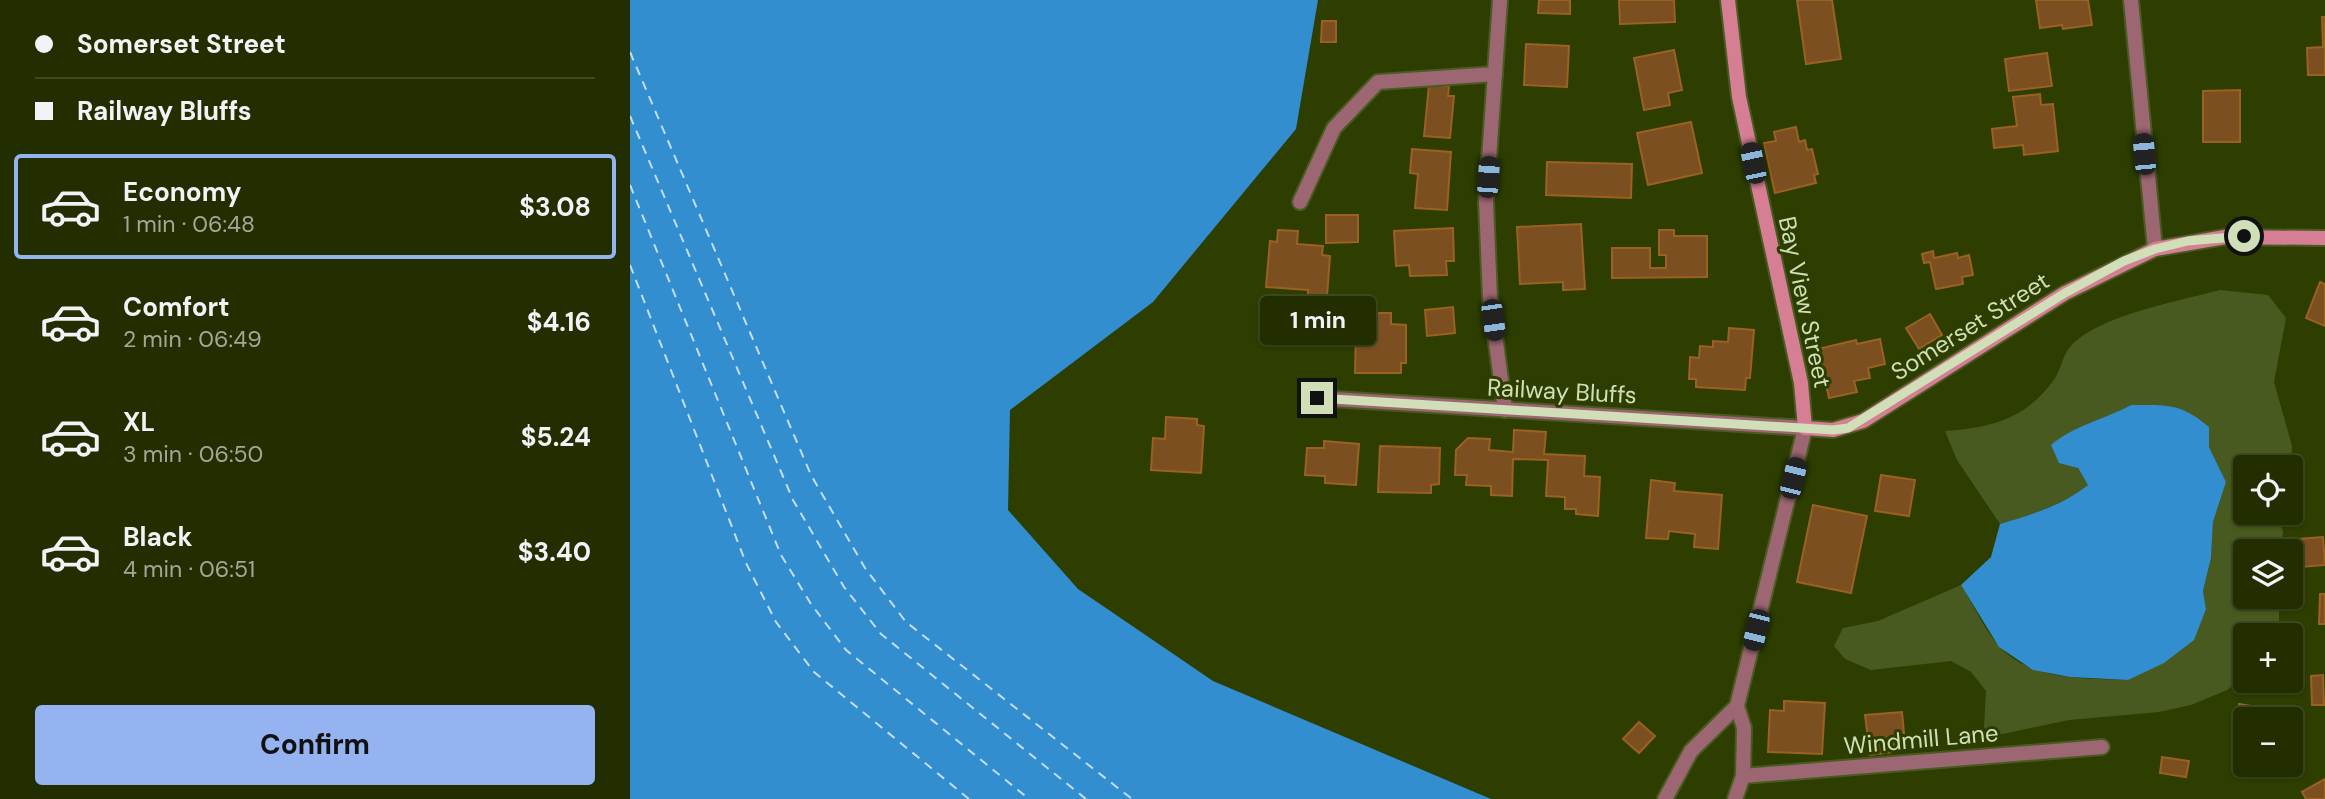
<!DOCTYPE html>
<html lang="en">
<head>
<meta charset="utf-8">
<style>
	body { margin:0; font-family:"DM Sans",sans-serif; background:#2e3a0f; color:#f1f3f6; height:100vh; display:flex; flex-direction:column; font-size:26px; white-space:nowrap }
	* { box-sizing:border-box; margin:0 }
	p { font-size:23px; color:#a2a899 }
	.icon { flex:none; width:38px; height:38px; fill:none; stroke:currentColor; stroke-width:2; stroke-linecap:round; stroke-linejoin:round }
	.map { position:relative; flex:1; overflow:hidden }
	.sheet { display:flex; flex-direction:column; background:#222e00; width:630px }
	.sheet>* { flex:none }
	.top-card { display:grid; align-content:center; height:154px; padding:0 35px; background:#222e00 }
	.buttons { position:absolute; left:1603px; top:455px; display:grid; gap:14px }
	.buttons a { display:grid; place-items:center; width:70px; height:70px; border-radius:7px; background:#222e00; box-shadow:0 2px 5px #0004,0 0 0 2px #3f4a22; font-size:35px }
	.end { position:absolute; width:32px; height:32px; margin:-16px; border:9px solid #d0dfb8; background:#111; box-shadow:0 0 0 4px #111 }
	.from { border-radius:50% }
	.bubble { position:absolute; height:49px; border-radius:7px; background:#222e00; box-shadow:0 2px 5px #0004,0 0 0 2px #3f4a22; font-size:23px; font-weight:700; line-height:49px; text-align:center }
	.car { position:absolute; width:21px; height:42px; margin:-21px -10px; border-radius:9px; box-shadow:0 0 5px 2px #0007; background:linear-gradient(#222 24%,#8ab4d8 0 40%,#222 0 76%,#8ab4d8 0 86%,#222 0) }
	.top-card b { display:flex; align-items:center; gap:24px; height:66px; font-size:26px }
	.top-card b+b { border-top:2px solid #3f4a22 }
	.top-card i { width:18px; height:18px; background:#f1f3f6 }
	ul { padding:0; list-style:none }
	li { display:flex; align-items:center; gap:21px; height:105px; margin:0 14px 10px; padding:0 21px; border:4px solid transparent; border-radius:7px }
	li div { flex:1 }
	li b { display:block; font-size:26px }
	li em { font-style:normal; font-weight:700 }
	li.current { border-color:#95b2f1 }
	li>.icon { width:63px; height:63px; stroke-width:1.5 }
	.button { display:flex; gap:14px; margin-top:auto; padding:14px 35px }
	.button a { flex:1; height:80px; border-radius:7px; background:#95b2f1; color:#111; font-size:28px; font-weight:700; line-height:80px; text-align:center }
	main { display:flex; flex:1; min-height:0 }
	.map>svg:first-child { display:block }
	.green { fill:#485a1f }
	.water { fill:#328ecf }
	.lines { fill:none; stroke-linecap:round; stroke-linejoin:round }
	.ferry { stroke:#c4ddf1; stroke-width:2; stroke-dasharray:9 7; stroke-linecap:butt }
	.building { fill:#7c4f20; stroke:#9b6120; stroke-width:2 }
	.lane-casing { stroke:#4a5b21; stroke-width:18 }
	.street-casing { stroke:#4a5b21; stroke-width:18 }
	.secondary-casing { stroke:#4a5b21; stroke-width:18 }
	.lane { stroke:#9d6673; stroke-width:14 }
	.street { stroke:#9d6673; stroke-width:14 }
	.secondary { stroke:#d57e94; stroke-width:14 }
	.route { stroke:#d0dfb8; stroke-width:9 }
	.labels { text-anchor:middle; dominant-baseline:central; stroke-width:6; stroke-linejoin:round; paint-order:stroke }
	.street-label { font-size:24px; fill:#d0dfb8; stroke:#2d3e00 }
</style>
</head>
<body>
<main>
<section class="sheet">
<div class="top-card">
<b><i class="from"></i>Somerset Street</b>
<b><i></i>Railway Bluffs</b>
</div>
<ul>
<li class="current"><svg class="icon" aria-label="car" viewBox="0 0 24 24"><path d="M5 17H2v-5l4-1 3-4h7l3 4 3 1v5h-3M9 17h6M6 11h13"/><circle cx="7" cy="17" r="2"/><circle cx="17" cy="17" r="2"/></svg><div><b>Economy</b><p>1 min · 06:48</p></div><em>$3.08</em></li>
<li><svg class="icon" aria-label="car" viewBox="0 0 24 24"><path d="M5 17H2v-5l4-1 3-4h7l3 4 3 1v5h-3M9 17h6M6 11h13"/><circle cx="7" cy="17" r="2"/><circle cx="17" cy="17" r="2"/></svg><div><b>Comfort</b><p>2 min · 06:49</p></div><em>$4.16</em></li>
<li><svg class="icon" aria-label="car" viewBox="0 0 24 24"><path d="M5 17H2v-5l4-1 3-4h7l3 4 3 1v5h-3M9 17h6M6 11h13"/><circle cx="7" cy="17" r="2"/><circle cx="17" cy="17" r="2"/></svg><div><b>XL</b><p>3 min · 06:50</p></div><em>$5.24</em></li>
<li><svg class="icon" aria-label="car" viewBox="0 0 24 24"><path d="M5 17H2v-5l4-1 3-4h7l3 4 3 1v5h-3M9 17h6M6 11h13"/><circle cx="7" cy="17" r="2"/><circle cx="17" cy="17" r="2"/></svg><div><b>Black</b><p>4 min · 06:51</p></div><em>$3.40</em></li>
</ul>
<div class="button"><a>Confirm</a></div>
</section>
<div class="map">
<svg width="1695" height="799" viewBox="0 0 1695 799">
	<rect width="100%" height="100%" fill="#2d3e00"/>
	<path class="green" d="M1590 290 1638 295 1656 318 1644 382 1662 446 1661 466 1615 467V513H1644L1653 531 1651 551H1615V597H1649V632L1648 635H1615V676L1597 690 1561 705 1529 712 1439 720 1363 736 1354 727 1356 691 1341 672 1321 661 1241 670 1215 659 1204 646 1213 628 1248 621 1331 585C1343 604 1354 629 1369 646 1400 681 1456 678 1498 680L1576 609 1573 591 1581 558 1583 522 1596 482 1579 447 1578 427 1501 405 1470 421 1448 468 1458 485C1431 506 1403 514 1370 524L1327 460 1315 431C1361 428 1395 419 1423 381 1431 371 1432 356 1440 347 1468 315 1550 301 1590 290Z"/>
	<g class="water">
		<polygon points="0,0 688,0 666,129 523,302 380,410 378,510 448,589 583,681 861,799 0,799"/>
		<path d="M1501 405C1537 405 1551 403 1579 427V447L1596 482 1583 522 1581 558 1573 591 1576 609 1564 640 1534 663 1498 680 1440 677 1403 670 1369 647 1331 585 1361 557 1370 524C1403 514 1431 506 1458 485L1448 468 1429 463 1421 445C1443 426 1475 419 1501 405Z"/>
	</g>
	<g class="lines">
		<g class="ferry">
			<polyline points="0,52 181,475 235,568 276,622 502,799"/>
			<polyline points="0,116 163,500 214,587 251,634 456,799"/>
			<polyline points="0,185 151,555 181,604 216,650 399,799"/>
			<polyline points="0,265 116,563 146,622 184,672 339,799"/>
		</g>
	</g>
	<g class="building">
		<polygon points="909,0 940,0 940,14 908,13"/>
		<polygon points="989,0 1044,0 1045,22 990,24"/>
		<polygon points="1167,0 1202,0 1211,59 1176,64"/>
		<polygon points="1406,0 1458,0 1462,25 1433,29 1432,25 1410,28"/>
		<polygon points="1692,17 1695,17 1695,75 1678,75 1677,48 1693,47"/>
		<polygon points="692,21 706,21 706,42 691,42"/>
		<polygon points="896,44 939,46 937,87 894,85"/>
		<polygon points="1044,50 1052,90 1038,93 1040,105 1014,110 1004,58"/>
		<polygon points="1417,53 1422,86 1379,91 1375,59"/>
		<polygon points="799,85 819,86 818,96 824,96 820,138 794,136"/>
		<polygon points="1610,90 1610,142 1573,142 1573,91"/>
		<polygon points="1410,94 1411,105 1423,104 1428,151 1394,155 1393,145 1364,148 1362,129 1387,126 1383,97"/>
		<polygon points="1061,122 1072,173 1018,185 1007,133"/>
		<polygon points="1166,127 1169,142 1175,140 1177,150 1182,149 1188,174 1184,175 1186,183 1145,193 1134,143 1146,141 1144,132"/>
		<polygon points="782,149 821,152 817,210 785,208 788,174 780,173"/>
		<polygon points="917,162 1002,164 1001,198 916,195"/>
		<polygon points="696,215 728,215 728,242 696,243"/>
		<polygon points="951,224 955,289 933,290 933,282 890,284 887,227"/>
		<polygon points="823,228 824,261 816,261 817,275 780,276 779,265 766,266 764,231"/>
		<polygon points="648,230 668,231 667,244 693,246 692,255 700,256 697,296 678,295 678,290 636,287 640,241 647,242"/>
		<polygon points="1029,230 1044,230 1044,236 1077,236 1077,277 982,278 982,248 1020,248 1020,268 1036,268 1036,255 1029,255"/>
		<polygon points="1303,251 1304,258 1327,253 1328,258 1339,255 1343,275 1332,277 1333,284 1306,289 1300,262 1294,263 1292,254"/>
		<polygon points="1690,282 1695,284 1695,326 1676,318"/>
		<polygon points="823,307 825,333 797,336 795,310"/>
		<polygon points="733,313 761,313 761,324 776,325 776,363 771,363 771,373 725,373 726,327 733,327"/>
		<polygon points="1300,314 1312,335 1289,349 1276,328"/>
		<polygon points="1099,328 1124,330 1120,378 1116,378 1115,390 1066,387 1066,379 1059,379 1060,357 1069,358 1070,346 1083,347 1083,341 1098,342"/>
		<polygon points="1250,339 1255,364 1238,368 1240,378 1224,381 1227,392 1199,398 1188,349 1226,340 1227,344"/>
		<polygon points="536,417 567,419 567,425 574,426 571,473 521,470 523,438 535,439"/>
		<polygon points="884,430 916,432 914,454 955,456 954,476 970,477 968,516 946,514 946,509 935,509 935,497 916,496 918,460 883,459 882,496 861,495 861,486 836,485 837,475 825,475 826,450 838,438 860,439 859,450 883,452"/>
		<polygon points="694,441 729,444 726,485 695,483 695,476 675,475 677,448 694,448"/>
		<polygon points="750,446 810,448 809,484 801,485 801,493 748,492"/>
		<polygon points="1251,475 1285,480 1279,516 1245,511"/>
		<polygon points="1021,480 1045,483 1044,491 1092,495 1088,549 1064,547 1065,534 1039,531 1038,539 1016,538"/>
		<polygon points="1183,505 1237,516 1221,593 1167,582"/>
		<polygon points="1693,537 1695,565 1670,567 1668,539"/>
		<polygon points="1690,594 1695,594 1695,624 1689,624"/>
		<polygon points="1693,675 1694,705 1682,705 1681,676"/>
		<polygon points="1154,701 1195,703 1192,754 1138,752 1140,710 1154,711"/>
		<polygon points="1609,704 1628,707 1626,719 1615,719 1615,736 1606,735"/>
		<polygon points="1272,712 1275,744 1264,745 1265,752 1240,755 1235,715"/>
		<polygon points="1009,722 1025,736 1009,753 993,739"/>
		<polygon points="1532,757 1559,761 1556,777 1530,773"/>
		<polygon points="1695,779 1695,799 1676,799 1672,792"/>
	</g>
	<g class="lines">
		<g class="lane-casing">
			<g id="lane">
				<polyline points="670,202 704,128 748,82 865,74"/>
				<polyline points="1035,799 1061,751 1107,706"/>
				<polyline points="1105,799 1113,776"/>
			</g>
		</g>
		<g class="street-casing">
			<g id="street">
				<polyline points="870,0 856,202 860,298 875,410"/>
				<polyline points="1501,0 1525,249"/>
				<polyline points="687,398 1175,428 1107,706 1114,728 1113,776 1472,747"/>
			</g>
		</g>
		<g class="secondary-casing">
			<polyline id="secondary" points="1098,0 1109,97 1171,383 1175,428 1203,430 1233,421 1435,293 1525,249 1595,237 1695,238"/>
		</g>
		<use href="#lane" class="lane"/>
		<use href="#street" class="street"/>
		<use href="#secondary" class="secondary"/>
	</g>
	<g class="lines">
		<polyline class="route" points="687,398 1203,430 1218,428 1435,293 1494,261 1525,249 1558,241 1614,236"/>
	</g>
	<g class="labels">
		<g class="street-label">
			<text transform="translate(1175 302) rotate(78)">Bay View Street</text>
			<text transform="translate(1340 326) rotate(-32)">Somerset Street</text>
			<text transform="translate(932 391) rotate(3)">Railway Bluffs</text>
			<text transform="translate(1291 739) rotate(-5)">Windmill Lane</text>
		</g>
	</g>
</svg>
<div class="buttons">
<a><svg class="icon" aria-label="locate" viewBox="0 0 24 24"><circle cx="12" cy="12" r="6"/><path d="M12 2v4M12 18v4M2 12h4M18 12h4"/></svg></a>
<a><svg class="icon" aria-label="layers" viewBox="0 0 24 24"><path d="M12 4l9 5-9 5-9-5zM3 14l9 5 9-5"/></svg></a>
<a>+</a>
<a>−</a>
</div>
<i class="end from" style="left:1614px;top:236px"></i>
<i class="end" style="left:687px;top:398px"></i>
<div class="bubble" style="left:630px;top:296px;width:116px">1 min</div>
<i class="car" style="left:1514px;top:154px;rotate:355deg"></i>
<i class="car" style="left:1123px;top:163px;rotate:348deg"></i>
<i class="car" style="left:858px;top:177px;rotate:4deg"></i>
<i class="car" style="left:863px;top:320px;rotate:172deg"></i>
<i class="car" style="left:1163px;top:478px;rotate:14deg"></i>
<i class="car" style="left:1126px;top:630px;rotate:194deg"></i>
</div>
</main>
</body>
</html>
